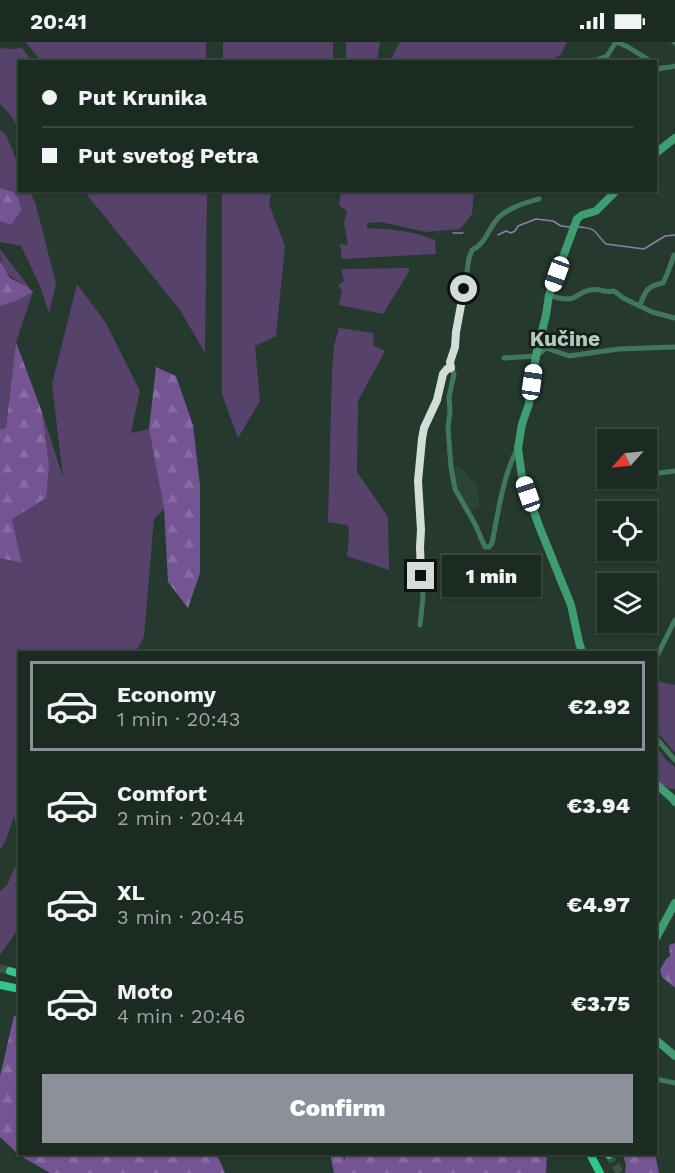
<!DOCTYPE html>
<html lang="en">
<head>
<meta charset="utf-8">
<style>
	body { margin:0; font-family:"Work Sans",sans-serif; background:#29372f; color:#f1f3f6; height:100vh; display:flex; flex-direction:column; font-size:22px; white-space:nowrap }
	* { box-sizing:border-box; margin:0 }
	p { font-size:20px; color:#a0a7a5 }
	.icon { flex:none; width:33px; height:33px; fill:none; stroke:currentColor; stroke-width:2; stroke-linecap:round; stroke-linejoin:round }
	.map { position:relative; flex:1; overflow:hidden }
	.details { position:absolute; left:18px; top:609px; width:639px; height:504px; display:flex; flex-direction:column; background:#1c2b22; border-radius:0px; box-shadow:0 2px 4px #0004,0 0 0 2px #3a4740 }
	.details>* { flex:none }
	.top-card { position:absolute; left:18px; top:18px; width:639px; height:132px; border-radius:0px; box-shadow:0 2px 4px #0004,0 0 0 2px #3a4740; display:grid; align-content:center; height:132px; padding:0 24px; background:#1c2b22 }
	.needle { width:39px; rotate:243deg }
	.tools { position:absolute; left:597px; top:387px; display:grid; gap:12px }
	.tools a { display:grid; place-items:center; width:60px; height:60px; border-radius:0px; background:#1c2b22; box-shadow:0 2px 4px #0004,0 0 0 2px #3a4740; font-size:30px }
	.end { position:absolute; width:27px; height:27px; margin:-14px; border:8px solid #d1ddd6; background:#111; box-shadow:0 0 0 3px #111 }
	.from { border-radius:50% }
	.bubble { position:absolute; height:42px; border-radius:0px; background:#1c2b22; box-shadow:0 2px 4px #0004,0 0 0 2px #3a4740; font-size:20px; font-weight:800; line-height:42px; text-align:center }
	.car { position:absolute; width:18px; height:36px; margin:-18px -9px; border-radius:8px; box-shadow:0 0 4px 2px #0007; background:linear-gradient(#fff 24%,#345 0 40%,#fff 0 76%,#345 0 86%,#fff 0) }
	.top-card b { display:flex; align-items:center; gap:21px; height:57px; font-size:22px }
	.top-card b+b { border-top:2px solid #3a4740 }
	.top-card i { width:15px; height:15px; background:#f1f3f6 }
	ul { padding:10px 0 0; list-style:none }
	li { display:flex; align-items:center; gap:18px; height:90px; margin:0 12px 9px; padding:0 12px; border:3px solid transparent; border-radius:0px }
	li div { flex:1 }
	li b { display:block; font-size:22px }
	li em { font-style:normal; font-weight:800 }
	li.on { border-color:#8c9099 }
	li>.icon { width:54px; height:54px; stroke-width:1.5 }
	.cta { display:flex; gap:12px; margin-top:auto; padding:12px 24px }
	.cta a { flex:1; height:69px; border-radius:0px; background:#8c9099; color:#fff; font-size:24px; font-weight:800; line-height:69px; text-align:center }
	.status { display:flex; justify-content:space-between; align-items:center; height:42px; padding:0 30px; background:#1c2b22; direction:ltr }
	.status svg { height:16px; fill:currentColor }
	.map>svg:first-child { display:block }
	.built { fill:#2a4537 }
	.green { fill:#56426a }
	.forest { fill:url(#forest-firs) }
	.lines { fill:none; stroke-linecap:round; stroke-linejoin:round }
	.stream { stroke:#917ea8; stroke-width:1.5 }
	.trunk-tunnel { stroke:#3f5247; stroke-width:8; stroke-dasharray:8 4; stroke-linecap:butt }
	.minor { stroke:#41785c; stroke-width:5 }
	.secondary { stroke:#3f9d72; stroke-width:8 }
	.trunk { stroke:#31c78a; stroke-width:8 }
	.route { stroke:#d1ddd6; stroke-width:8 }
	.labels { text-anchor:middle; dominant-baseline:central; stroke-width:5; stroke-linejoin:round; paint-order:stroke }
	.quarter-label { font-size:21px; font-weight:bold; fill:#b4ccbf; stroke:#151e19 }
</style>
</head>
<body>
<div class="status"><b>20:41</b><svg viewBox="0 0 49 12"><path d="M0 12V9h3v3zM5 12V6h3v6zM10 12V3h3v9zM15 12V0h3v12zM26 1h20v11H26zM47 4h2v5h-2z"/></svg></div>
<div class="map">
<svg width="675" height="1131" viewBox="0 0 675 1131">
	<defs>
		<pattern id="forest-firs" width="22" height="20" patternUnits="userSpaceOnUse" patternTransform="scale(1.5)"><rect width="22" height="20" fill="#745493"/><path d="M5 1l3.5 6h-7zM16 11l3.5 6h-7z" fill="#876ca1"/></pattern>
	</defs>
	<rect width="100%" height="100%" fill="#25392e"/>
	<polygon class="built" points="453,424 457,424 463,428 478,445 479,464 471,470 458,449"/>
	<g class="green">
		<polygon points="26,0 206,0 206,19 41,19"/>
		<rect x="223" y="0" width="110" height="19"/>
		<polygon points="346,0 380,0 377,19 346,19"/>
		<polygon points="400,0 567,0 561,12 551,19 390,19"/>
		<polygon points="0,6 10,7 22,6 32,19 20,20 19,88 10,72 0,62"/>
		<polygon points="0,88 6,93 19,124 20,148 30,149 36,163 56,242 49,271 40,244 21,204 0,200 0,179 11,183 11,148 0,146"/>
		<polygon points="84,149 207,149 205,311 180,268"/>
		<polygon points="222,149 272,149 269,162 285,204 276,294 255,304 260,359 238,396 222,352"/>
		<path d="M341 149V148L474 149 472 172 460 187 426 190 381 180 367 181V186C390 187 414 189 435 198L436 212 342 217 340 202 348 203 344 181 347 169 339 163Z"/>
		<path d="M0 207 33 250 16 300 6 386 0 387V264L26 244C8 234 0 228 0 207Z"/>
		<polygon points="410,226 407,233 383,272 339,263 342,249 338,243 344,239 341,227"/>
		<polygon points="77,242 106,281 140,349 131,391 149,387 164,467 154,477 144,595 136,610 20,610 19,798 14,774 6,798 0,808 0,516 22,521 12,477 49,422 42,370 63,435 52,342"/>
		<polygon points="339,286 374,291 373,303 385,309 358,359 357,430 388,475 389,528 347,514 349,494 348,483 328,480 332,330 334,304"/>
		<polygon points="656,639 675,643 675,711 658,691 656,686"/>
		<polygon points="656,703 665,717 675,725 675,747 670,747 656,739"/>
		<polygon points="19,816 19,886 0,913 0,849 7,843"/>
	</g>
	<g class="forest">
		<path d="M0 146C16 149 19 153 21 169L11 183 0 179Z"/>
		<polygon points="0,219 10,236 26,244 33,250 16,259 0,264"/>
		<polygon points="16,300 42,370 49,422 46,456 12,477 22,521 0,516 0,387 6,386"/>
		<polygon points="156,325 176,334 193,383 200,443 200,531 188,566 168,540 164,467 149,387"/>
		<polygon points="675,901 675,946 662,935 660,928 666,917 670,914 669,903"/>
		<polygon points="14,974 20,975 20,1112 218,1112 217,1113 225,1131 50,1131 19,1113 0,1095 0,1034"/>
		<polygon points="330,1112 341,1112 345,1118 345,1112 547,1112 546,1131 334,1131"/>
		<polygon points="622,1112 655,1112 659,1131 625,1131 626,1122"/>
	</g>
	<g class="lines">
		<g class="stream">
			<path d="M578 185C599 186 594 191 606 202L644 207 665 194 675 193"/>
			<polyline points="453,191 463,191"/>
			<polyline points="498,193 506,189 511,191 515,189 518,184 536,177 553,179 561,184 570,185"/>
		</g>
		<g class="trunk-tunnel">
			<polyline points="0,926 10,929"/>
			<polyline points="609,1113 620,1131"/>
		</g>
		<g class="minor">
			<polyline points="617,0 628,5 652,20"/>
			<polyline points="674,0 675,1"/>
			<polyline points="591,20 607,14 616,0"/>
			<path d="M656 28C660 25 669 26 675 24"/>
			<path d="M549 253C557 255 565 259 573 256 580 253 582 249 590 248 599 246 605 251 614 249L623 256 652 270 675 276"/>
			<path d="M640 263C646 248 647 244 663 241L668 230 674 213H675"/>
			<polyline points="504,316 536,314 546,306 569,314 619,307 675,305"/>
			<path d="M518 406C503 432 498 472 492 501L489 505H485L475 482 455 447 451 425 448 386 450 369 449 355 454 332 451 326 450 320 455 305 456 290 461 270 469 216 472 208C485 203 489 185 499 175 510 165 525 161 539 157"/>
			<polyline points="646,435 650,432 675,429"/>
			<polyline points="627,436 638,441 644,436"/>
			<polyline points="420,583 423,555 420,505 421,488 418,439 422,397 424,386 437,358 443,332 447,327 451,326"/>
			<polyline points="656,616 675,578"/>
			<polyline points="656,696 675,718"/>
			<polyline points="656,1037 675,1041"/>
		</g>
		<g class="secondary">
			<polyline points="656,111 675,96"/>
			<polyline points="582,610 579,600 571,563 539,484 522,435 518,406 522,382 529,362 536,314 546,273 549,253 577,177 582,173 596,169 617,148"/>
			<polyline points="656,742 673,757 675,760"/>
			<polyline points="656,896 675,861"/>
			<polyline points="656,998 675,1014"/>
		</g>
		<g class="trunk">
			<polyline points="10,929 20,932"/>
			<polyline points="0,943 20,947"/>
			<polyline points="590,1112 600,1131"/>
			<polyline points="608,1112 609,1113"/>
		</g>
	</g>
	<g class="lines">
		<polyline class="route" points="421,534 420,505 421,488 418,439 422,397 424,386 437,358 443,332 447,327 451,326 450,320 455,305 456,290 464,247"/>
	</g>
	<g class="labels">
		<g class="quarter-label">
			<text x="565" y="296">Kučine</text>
		</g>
	</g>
</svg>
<div class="tools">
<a><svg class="needle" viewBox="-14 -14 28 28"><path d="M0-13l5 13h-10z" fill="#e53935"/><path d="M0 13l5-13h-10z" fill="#a0a7a5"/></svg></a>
<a><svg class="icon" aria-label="locate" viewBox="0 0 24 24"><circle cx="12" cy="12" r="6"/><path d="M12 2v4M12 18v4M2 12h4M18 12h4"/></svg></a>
<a><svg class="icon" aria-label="layers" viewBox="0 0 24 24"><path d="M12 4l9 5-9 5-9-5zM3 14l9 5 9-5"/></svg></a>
</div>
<i class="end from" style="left:464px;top:247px"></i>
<i class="end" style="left:421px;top:534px"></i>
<div class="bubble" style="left:442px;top:513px;width:99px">1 min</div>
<i class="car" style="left:557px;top:232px;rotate:200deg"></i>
<i class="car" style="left:532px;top:340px;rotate:8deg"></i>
<i class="car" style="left:528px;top:452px;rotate:341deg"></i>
<div class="top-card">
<b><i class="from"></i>Put Krunika</b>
<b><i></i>Put svetog Petra</b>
</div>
<section class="details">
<ul>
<li class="on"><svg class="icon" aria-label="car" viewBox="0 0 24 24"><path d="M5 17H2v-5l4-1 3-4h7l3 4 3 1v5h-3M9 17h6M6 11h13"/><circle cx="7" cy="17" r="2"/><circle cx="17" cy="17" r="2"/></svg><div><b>Economy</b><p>1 min · 20:43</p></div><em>€2.92</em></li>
<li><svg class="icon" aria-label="car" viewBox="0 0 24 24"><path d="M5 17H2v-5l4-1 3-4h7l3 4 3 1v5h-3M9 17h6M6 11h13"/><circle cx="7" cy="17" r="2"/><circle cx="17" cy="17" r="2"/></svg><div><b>Comfort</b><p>2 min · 20:44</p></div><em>€3.94</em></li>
<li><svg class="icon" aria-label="car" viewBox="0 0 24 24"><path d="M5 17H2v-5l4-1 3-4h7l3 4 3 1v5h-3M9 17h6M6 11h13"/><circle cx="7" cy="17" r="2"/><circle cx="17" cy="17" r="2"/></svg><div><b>XL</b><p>3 min · 20:45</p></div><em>€4.97</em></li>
<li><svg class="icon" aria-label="car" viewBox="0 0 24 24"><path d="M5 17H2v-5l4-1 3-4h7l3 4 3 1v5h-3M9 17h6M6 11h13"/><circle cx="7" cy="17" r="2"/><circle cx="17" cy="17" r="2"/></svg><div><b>Moto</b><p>4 min · 20:46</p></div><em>€3.75</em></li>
</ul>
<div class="cta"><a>Confirm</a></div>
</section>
</div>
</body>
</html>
